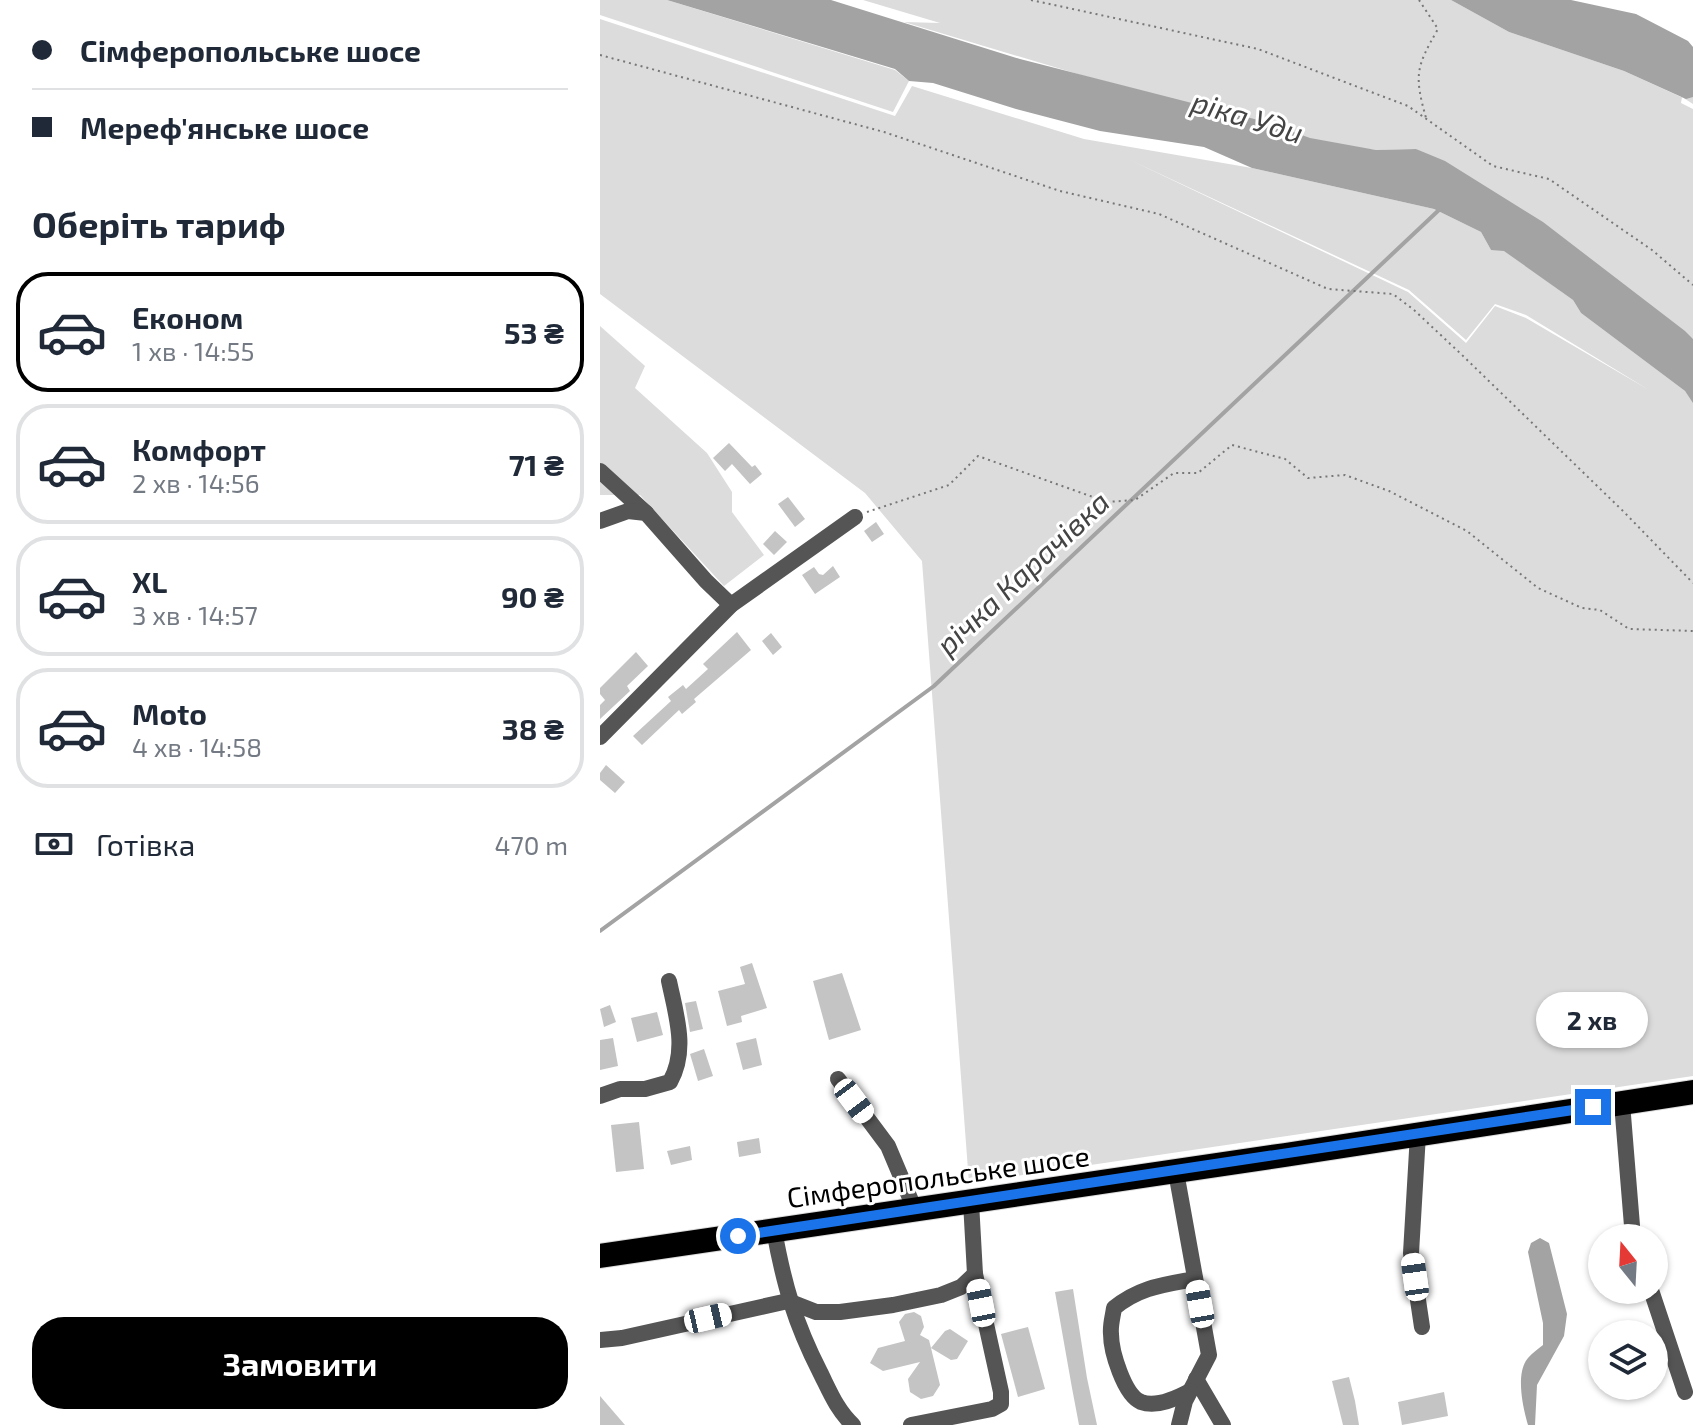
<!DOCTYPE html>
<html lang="uk">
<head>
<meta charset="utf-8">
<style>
	body { margin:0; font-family:"Exo 2",sans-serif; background:#f2f2f3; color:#1f2937; height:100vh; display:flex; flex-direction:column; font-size:30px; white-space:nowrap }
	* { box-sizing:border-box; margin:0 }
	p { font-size:26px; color:#747a83 }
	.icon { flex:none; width:44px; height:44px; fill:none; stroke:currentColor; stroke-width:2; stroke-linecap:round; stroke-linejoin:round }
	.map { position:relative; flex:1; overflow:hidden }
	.side { display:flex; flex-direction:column; background:#fff; width:600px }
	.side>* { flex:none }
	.hud { display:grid; align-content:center; height:176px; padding:0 32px; background:#fff }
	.needle { width:52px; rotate:342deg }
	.buttons { position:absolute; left:988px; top:1224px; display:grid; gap:16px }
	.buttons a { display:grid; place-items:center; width:80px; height:80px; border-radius:50%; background:#fff; box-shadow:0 2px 6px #0004; font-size:40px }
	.end { position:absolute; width:36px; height:36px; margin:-18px; border:10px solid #1a73e8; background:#fff; box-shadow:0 0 0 4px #fff }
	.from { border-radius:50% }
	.bubble { position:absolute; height:56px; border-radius:28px; background:#fff; box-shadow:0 2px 6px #0004; font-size:26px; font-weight:700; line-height:56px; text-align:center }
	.car { position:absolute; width:24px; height:48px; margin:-24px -12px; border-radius:10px; box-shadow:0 0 6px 2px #0007; background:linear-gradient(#fff 24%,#345 0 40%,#fff 0 76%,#345 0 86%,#fff 0) }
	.hud b { display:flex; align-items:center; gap:28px; height:76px; font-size:30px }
	.hud b+b { border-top:2px solid #e0e1e3 }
	.hud i { width:20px; height:20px; background:#1f2937 }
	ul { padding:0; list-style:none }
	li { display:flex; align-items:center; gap:24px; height:120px; margin:0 16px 12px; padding:0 16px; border:4px solid #e0e1e3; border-radius:32px }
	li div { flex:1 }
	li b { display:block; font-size:30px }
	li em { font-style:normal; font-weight:700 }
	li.on { border-color:#000 }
	li>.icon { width:72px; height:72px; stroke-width:1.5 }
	h2 { padding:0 32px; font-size:36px; line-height:96px }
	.pay { display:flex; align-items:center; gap:20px; height:88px; padding:0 32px; font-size:30px }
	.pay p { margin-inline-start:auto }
	.button { display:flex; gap:16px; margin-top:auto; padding:16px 32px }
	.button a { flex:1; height:92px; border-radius:32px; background:#000; color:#fff; font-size:32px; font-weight:700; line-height:92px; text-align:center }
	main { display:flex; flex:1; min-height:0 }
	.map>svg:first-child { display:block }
	.green { fill:#dcdcdc; fill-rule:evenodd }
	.water { fill:#a3a3a3 }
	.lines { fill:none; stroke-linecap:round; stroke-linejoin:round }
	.stream { stroke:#a3a3a3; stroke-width:4 }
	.building { fill:#c4c4c4 }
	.highway-casing { stroke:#dbdbdb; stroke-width:26 }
	.path { stroke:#777; stroke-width:2; stroke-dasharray:2 4; stroke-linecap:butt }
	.minor { stroke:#555; stroke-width:16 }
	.highway { stroke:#000; stroke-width:24 }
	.route { stroke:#1a73e8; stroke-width:10 }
	.labels { text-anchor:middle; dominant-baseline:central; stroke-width:6; stroke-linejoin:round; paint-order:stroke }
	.street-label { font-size:28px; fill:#000; stroke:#fff }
	.water-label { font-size:30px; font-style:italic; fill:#444; stroke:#fff }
</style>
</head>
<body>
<main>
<section class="side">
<div class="hud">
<b><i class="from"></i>Сімферопольське шосе</b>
<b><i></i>Мереф'янське шосе</b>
</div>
<h2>Оберіть тариф</h2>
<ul>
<li class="on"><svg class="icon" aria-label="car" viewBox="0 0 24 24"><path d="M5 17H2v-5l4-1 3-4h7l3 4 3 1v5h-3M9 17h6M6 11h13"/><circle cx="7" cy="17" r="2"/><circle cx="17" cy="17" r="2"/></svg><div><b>Економ</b><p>1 хв · 14:55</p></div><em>53 ₴</em></li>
<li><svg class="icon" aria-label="car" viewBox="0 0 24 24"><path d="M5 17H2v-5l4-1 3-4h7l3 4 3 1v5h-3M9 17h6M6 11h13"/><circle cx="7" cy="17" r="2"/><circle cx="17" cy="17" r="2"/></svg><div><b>Комфорт</b><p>2 хв · 14:56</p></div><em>71 ₴</em></li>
<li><svg class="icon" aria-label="car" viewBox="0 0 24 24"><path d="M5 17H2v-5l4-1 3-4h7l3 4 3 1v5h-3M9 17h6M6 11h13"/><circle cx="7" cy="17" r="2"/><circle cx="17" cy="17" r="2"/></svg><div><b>XL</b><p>3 хв · 14:57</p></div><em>90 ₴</em></li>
<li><svg class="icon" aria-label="car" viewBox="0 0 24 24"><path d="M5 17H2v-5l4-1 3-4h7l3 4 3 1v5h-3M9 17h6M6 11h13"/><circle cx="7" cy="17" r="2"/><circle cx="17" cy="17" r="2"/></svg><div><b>Moto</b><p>4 хв · 14:58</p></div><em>38 ₴</em></li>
</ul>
<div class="pay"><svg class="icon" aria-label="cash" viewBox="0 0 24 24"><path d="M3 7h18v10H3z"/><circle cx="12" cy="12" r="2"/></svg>Готівка<p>470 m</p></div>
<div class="button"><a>Замовити</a></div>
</section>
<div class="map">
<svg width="1093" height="1425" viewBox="0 0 1093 1425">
	<rect width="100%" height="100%" fill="#fff"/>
	<g class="green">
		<polygon points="0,0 67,0 295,70 309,81 293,112 0,15"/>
		<polygon points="263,0 851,0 909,32 1024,71 1081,97 1093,95 1093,104 1082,97 1081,103 1093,109 1093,339 816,149 776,150 718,144 623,112 481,75 304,22 340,23"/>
		<path d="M0 19 295 116 312 86 484 139 652 168 834 209 881 232 891 250H904L973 300 981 313 1085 391 1093 402V1076L369 1183 322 561 265 493 0 294ZM528 159 809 290 866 340 895 304 926 315 1049 390 926 318 895 306 866 343 808 292Z"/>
		<polygon points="0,326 45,366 35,388 107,453 132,492 132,512 164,555 124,586 40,495 0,495"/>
	</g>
	<g class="water">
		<polygon points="67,0 231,0 420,59 666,122 710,138 776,150 816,149 845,161 943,222 1085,331 1093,339 1093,403 1085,391 981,313 973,300 904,251 891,250 881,232 834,209 652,168 604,147 500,131 416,109 333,83 309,81 295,69"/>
		<polygon points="851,0 971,0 1036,14 1088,41 1093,47 1093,97 1086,99 1024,71 909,32"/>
		<path d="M940 1238 949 1243 967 1314 964 1336 937 1385 935 1425H928C923 1408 915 1373 928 1358 932 1353 938 1349 943 1345V1323L928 1252 931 1243Z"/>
	</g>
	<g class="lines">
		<polyline class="stream" points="0,931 334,686 840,209"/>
	</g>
	<g class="building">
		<polygon points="129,443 152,467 155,465 162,474 150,484 132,464 125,471 113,458"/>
		<polygon points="188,497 205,519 195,527 178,504"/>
		<polygon points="276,522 284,534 272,542 264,531"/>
		<polygon points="175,531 187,542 174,555 163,544"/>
		<polygon points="233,566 240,577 215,594 202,575 214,567 219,574 223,575"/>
		<polygon points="137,632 151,650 94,699 96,702 82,714 79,710 42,745 33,736 71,701 68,697 83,685 86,689 108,669 103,664"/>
		<polygon points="171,633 182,647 173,655 162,641"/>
		<polygon points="36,652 48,666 27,686 30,691 0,719 0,705 5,700 0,694 0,688"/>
		<polygon points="6,765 25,782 15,793 0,780 0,773"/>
		<polygon points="152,963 167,1008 141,1016 142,1022 127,1026 118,991 145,984 140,967"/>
		<polygon points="242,973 261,1030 229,1040 213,981"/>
		<polygon points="96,1001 103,1029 90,1032 85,1003"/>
		<polygon points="10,1005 16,1022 4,1027 0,1009"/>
		<polygon points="57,1012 63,1035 37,1042 31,1018"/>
		<polygon points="13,1038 18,1066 0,1070 0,1040"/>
		<polygon points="156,1038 162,1065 143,1070 136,1043"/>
		<polygon points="104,1049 113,1076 98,1081 90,1054"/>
		<polygon points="39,1122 44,1169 16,1172 11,1125"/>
		<polygon points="159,1138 161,1153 139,1157 137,1142"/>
		<polygon points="90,1146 92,1160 71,1165 67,1151"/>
		<polygon points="473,1289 487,1378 497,1425 479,1425 472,1388 455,1292"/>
		<polygon points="314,1312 321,1316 324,1327 320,1335 329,1340 331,1348 345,1331 350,1329 368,1341 357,1359 351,1360 331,1348 340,1385 333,1396 321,1399 310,1392 308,1379 320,1362 283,1371 270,1363 278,1348 305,1341 299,1322 305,1314"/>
		<polygon points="428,1327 445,1389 418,1397 401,1334"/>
		<polygon points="749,1377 755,1401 759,1425 743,1425 732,1381"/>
		<polygon points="844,1392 848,1416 802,1425 798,1402"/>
		<polygon points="0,1396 25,1425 0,1425"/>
	</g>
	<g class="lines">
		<g class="highway-casing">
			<polyline id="highway" points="0,1256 685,1155 1093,1092"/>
		</g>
		<g class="path">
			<polyline points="431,0 658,49 808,106 893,166 949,179 1052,250 1093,285"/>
			<path d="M819 0 838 29C816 67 814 75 826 118"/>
			<polyline points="0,55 284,132 460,191 559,214 728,289 793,294 814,310 861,354 1023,511 1093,583"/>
			<polyline points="267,512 349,485 378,456 507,502 535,500 574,473 598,473 632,445 685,459 708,478 745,475 789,491 867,531 938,588 982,608 1000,610 1029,629 1093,631"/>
		</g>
		<g class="minor">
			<polyline points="0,471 46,513"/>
			<polyline points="0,521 28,511 46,513 106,581 131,605"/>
			<polyline points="0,737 131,605 255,517"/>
			<polyline points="238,1079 288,1146 315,1210"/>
			<path d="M0 1096 20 1089H45L70 1082C88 1050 76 1015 69 981"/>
			<polyline points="1022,1103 1033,1238"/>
			<polyline points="818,1134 811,1253 822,1327"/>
			<polyline points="576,1172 609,1355 585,1401 579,1425"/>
			<path d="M174 1230C184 1285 195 1323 220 1372 230 1392 237 1410 253 1425"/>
			<polyline points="1051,1290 1085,1392"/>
			<polyline points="0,1340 22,1338 188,1301 216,1312 240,1312 293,1305 341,1295 361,1287 375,1274"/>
			<polyline points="596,1379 623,1425"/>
			<path d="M590 1391C577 1398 557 1408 541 1402 524 1395 511 1351 511 1334 510 1325 513 1316 514 1308 540 1287 563 1285 595 1279"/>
			<polyline points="311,1425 392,1409 401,1404 401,1392 375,1274 371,1202"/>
		</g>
		<use href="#highway" class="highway"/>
	</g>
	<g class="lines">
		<polyline class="route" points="138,1236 993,1107"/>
	</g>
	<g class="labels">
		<g class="street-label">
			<text transform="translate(338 1176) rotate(-8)">Сімферопольське шосе</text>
		</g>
		<g class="water-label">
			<text transform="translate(648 116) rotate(17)">ріка Уди</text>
			<text transform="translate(422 572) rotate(-43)">річка Карачівка</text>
		</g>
	</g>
</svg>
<div class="buttons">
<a><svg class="needle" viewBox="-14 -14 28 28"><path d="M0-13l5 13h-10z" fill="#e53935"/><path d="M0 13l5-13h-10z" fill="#747a83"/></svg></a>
<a><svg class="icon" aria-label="layers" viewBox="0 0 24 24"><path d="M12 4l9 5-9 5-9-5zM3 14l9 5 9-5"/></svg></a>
</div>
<i class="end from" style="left:138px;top:1236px"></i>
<i class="end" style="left:993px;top:1107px"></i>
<div class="bubble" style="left:936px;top:992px;width:112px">2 хв</div>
<i class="car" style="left:254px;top:1101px;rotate:143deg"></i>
<i class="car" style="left:815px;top:1277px;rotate:352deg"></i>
<i class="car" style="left:381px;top:1303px;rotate:349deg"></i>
<i class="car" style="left:600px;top:1304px;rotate:350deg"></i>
<i class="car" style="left:108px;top:1318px;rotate:77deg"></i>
</div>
</main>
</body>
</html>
